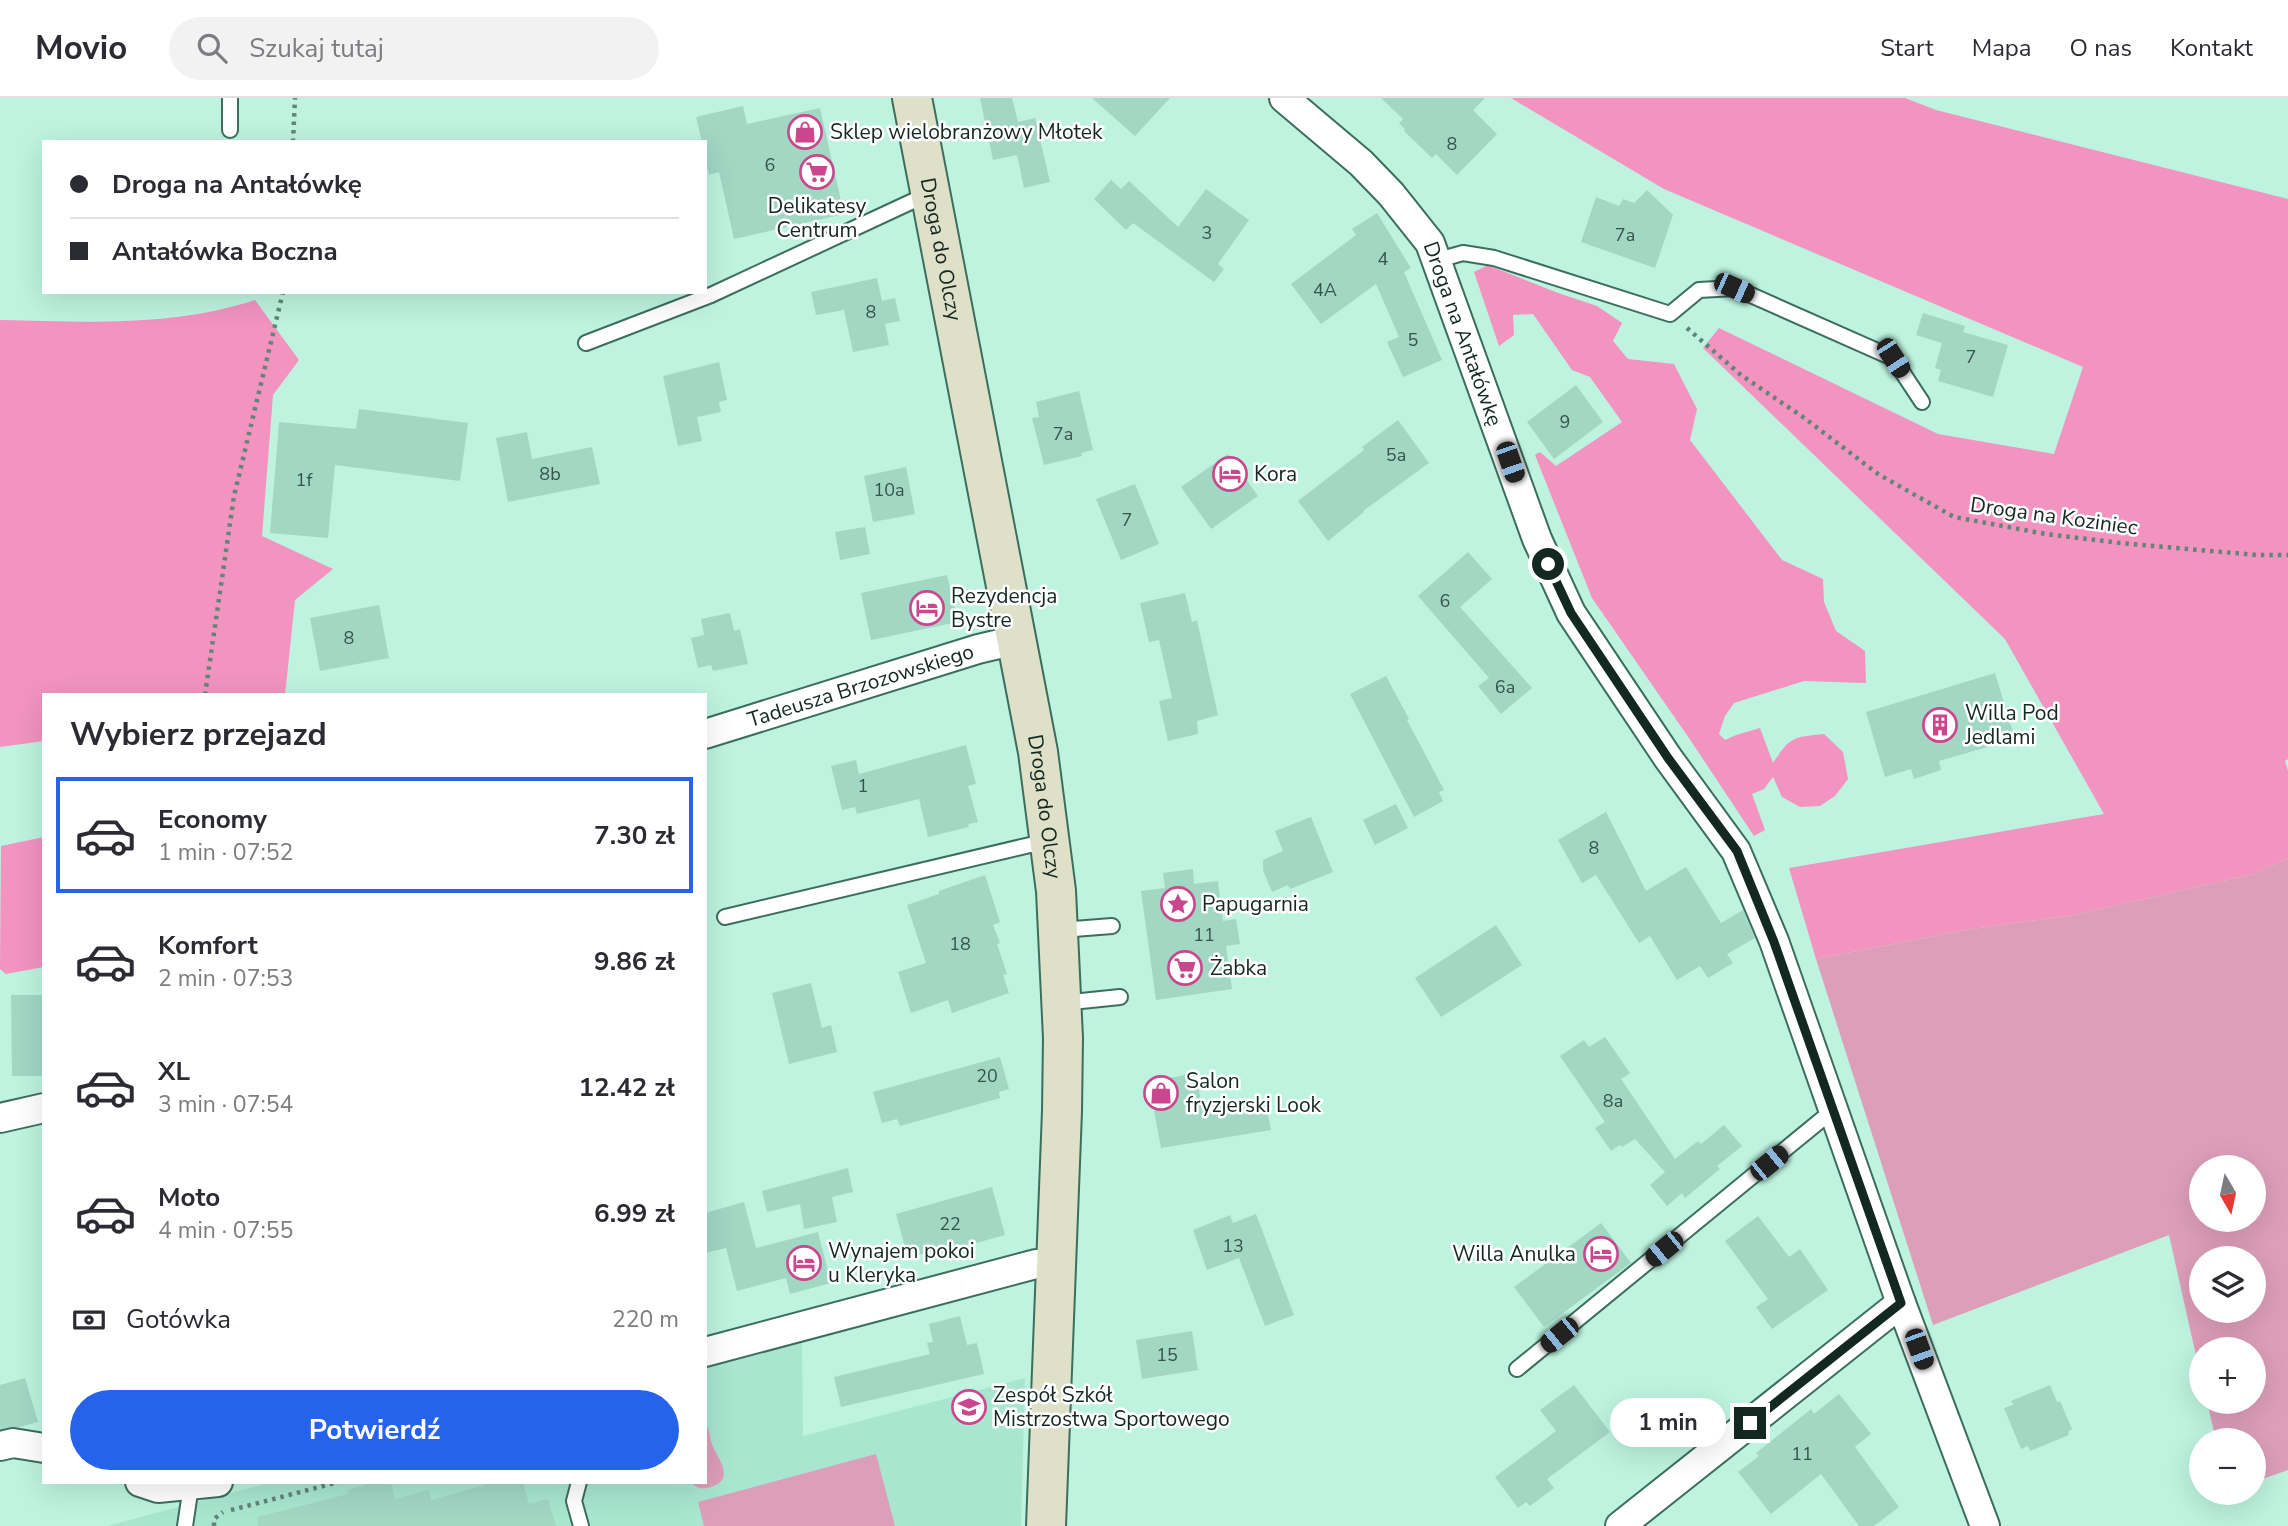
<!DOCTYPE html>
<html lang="pl">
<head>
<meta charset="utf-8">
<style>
	body { margin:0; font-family:"Nunito Sans",sans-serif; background:#f2f2f3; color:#2b2b33; height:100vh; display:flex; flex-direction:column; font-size:26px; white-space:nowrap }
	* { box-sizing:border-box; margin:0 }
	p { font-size:23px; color:#7c7c81 }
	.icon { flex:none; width:38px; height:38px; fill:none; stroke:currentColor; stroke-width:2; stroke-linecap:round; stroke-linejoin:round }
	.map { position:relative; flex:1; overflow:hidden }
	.drawer { position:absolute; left:42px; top:595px; width:665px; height:791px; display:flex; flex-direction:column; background:#fff; border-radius:0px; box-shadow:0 7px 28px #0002 }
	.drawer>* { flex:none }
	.guide { position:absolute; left:42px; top:42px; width:665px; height:154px; border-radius:0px; box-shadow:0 7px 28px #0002; display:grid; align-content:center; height:154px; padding:0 28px; background:#fff }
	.needle { width:46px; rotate:171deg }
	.buttons { position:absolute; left:2189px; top:1057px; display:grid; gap:14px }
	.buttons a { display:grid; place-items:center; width:77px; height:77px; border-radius:50%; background:#fff; box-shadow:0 7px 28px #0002; font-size:35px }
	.end { position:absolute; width:32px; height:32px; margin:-16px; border:9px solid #132821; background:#fff; box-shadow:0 0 0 4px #fff }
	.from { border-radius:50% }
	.bubble { position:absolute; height:49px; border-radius:24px; background:#fff; box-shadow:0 7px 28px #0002; font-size:23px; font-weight:700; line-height:49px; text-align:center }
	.car { position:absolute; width:21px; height:42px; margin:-21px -10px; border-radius:9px; box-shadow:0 0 5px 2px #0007; background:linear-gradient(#222 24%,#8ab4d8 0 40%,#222 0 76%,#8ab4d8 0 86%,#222 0) }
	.guide b { display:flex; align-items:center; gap:24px; height:66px; font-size:26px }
	.guide b+b { border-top:2px solid #e1e1e2 }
	.guide i { width:18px; height:18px; background:#2b2b33 }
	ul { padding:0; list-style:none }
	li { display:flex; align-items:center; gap:21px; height:116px; margin:0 14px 10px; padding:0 14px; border:4px solid transparent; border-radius:0px }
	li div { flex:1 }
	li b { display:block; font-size:26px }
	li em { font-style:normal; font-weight:700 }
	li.active { border-color:#2563eb }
	li>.icon { width:63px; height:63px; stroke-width:1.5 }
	h2 { padding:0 28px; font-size:32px; line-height:84px }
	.pay { display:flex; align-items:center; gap:18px; height:77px; padding:0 28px; font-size:26px }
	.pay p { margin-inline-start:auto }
	.primary-button { display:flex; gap:14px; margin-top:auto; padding:14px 28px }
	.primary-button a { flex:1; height:80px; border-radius:42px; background:#2563eb; color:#fff; font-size:28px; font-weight:700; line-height:80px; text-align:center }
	header { display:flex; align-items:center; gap:42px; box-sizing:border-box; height:98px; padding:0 35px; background:#fff; border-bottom:2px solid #e1e1e2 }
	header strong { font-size:33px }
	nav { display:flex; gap:38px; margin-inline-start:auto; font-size:24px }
	.search { width:490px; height:63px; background:#f2f2f3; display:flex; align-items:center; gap:18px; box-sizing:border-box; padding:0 24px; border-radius:38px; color:#7c7c81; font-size:26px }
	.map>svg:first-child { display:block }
	.built { fill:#a8e6d0 }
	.green { fill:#dd9eba; fill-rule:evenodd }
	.forest { fill:#f293c0 }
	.building { fill:#a2d7c4 }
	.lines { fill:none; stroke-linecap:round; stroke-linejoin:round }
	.lane-casing { stroke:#3c6e5e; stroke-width:18 }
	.street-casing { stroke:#3c6e5e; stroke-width:32 }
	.secondary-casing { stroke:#3c6e5e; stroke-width:42 }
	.path { stroke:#618578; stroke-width:4.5; stroke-dasharray:3.5 5; stroke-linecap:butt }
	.lane { stroke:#fff; stroke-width:14 }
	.street { stroke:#fff; stroke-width:28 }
	.secondary { stroke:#dfe0c8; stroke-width:38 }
	.route { stroke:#132821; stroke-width:9 }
	.labels { text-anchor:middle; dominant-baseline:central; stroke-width:5; stroke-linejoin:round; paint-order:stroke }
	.number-label { font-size:18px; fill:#37544a }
	.poi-label { font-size:21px; fill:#132821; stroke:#fff; text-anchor:start }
	.street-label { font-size:21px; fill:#132821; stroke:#fff }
</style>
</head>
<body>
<header>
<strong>Movio</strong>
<div class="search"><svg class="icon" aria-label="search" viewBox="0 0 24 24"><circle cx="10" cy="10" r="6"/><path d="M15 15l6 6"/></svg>Szukaj tutaj</div>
<nav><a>Start</a><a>Mapa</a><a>O nas</a><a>Kontakt</a></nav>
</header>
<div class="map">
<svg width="2288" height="1428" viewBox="0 0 2288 1428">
	<rect width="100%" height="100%" fill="#bdf3df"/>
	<polygon class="built" points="802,1244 803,1338 1025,1280 1021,1428 107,1428 272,1384 705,1384 705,1269"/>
	<g class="green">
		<path d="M2288 760V1372L2254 1384V1342H2216L2207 1304H2254V1251H2202L2201 1280 2169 1137 1933 1227 1816 861 1965 832 2074 817 2254 776ZM2202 1069H2254V1122H2202ZM2202 1160H2254V1213H2202Z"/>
		<path d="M705 1324C710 1331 709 1337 712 1346 715 1357 738 1381 711 1389 703 1392 696 1390 690 1384H705Z"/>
		<polygon points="876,1356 895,1428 704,1428 698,1404"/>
	</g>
	<g class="forest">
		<polygon points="1511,0 1905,0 1936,12 2288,101 2288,661 2285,663 2288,673 2288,760 2254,776 2074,817 1965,832 1816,861 1789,770 2104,716 2005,541 1703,250 1719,230 1938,336 2054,356 2083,269 1664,91"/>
		<path d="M1488 167 1558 195 1597 208 1622 225 1613 243 1628 261 1674 266 1697 311 1690 342 1782 462 1823 481 1824 504 1836 533 1865 553 1866 585 1804 583 1734 605 1725 618 1719 636 1725 642 1736 637 1760 630 1773 665C1790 639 1793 639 1824 636L1843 654 1848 681 1835 698 1820 708 1800 709 1782 699 1773 679 1764 691 1752 696 1765 732 1754 738 1691 643 1592 500 1535 357 1540 354 1556 368 1622 324 1590 279 1572 272 1533 216 1513 217 1514 237 1499 248 1474 174Z"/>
		<path d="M255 202 299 262 273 297 262 438 333 471 295 502 285 597H44V643L0 649V222C85 224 173 229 255 202Z"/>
		<polygon points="44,739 44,869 6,876 0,871 1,748"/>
	</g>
	<g class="building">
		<polygon points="980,0 1012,0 1018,24 1035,20 1050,84 1024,90 1017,57 993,62"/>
		<polygon points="1092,0 1170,0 1135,38"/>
		<polygon points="1381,0 1485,0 1473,12 1497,36 1457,77 1436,56 1432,60 1404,33 1405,31 1399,25 1403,21"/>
		<polygon points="743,8 747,26 820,10 844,116 734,141 719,74 709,77 705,60 705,44 702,44 696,19"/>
		<polygon points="1111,82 1121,91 1129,83 1178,129 1206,91 1249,122 1218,166 1224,171 1214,184 1133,125 1126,132 1094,101"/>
		<polygon points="1647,92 1673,117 1655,170 1581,144 1596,99 1619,108 1623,101 1634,105"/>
		<polygon points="1377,115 1411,170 1404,174 1442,262 1403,279 1387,244 1399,239 1376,186 1321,226 1291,186 1356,137 1352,131"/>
		<polygon points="877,180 882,203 895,200 900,223 885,226 889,247 853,254 844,212 816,217 811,194"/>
		<polygon points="1923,215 1965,228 1963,234 2008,247 1993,299 1938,283 1941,272 1935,270 1942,245 1916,237"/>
		<polygon points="719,264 727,302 719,304 721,314 697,319 702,343 678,348 663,278"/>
		<polygon points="1576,287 1603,324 1554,361 1527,324"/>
		<polygon points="1079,293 1093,352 1081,355 1082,358 1044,367 1032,320 1039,319 1036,304"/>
		<polygon points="359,311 468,325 460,383 335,367 328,440 270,435 279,324 356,331"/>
		<polygon points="1398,322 1429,365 1363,413 1364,414 1328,443 1298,403 1364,352 1362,349"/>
		<polygon points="527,334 532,361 592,349 600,386 508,404 496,340"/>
		<polygon points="1228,356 1258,398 1211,431 1181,389"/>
		<polygon points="906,369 915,416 873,424 864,378"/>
		<polygon points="1135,386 1159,446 1121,462 1096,401"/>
		<polygon points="865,429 870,456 840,462 835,434"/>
		<polygon points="1468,454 1492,481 1460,509 1532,590 1501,616 1478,588 1489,580 1418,498"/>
		<polygon points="947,477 958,524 871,542 861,495"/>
		<polygon points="1185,495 1192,524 1197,522 1218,617 1197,623 1198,636 1168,643 1159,603 1172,600 1159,542 1149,544 1140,505"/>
		<polygon points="379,507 389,560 320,573 310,520"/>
		<polygon points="730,515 734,533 740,531 748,566 713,573 711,567 698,570 691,540 704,537 701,521"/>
		<polygon points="1995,575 2015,641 1939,663 1941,672 1914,681 1911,671 1885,679 1866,614"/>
		<polygon points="1386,578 1409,621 1407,622 1444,692 1439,694 1443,703 1414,719 1350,596"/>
		<polygon points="966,647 976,686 968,688 978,724 968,726 969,729 928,739 919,701 857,716 855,709 842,712 831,668 856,662 859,676"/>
		<polygon points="1396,706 1408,730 1375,747 1363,722"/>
		<polygon points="1606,714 1646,793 1686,769 1721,825 1743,812 1755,840 1727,856 1733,865 1708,880 1700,868 1677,882 1650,838 1639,845 1596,777 1582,785 1558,742"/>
		<polygon points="1311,719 1333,774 1290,791 1288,787 1272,794 1263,772 1263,762 1283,753 1275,733"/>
		<polygon points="1193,771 1194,786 1218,783 1223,823 1236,821 1240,846 1226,848 1232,891 1156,902 1141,793 1165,790 1163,775"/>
		<polygon points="985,777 1000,824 993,827 1000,845 997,846 1007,876 1003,877 1009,895 952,915 948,902 911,915 898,874 926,865 907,807 939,796 939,793"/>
		<polygon points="1496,827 1522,867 1441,919 1415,880"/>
		<polygon points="811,885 822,930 831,927 837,954 789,966 772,895"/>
		<polygon points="11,897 44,897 44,978 12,978"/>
		<polygon points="1605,939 1630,975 1621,981 1675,1061 1698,1043 1701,1046 1724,1027 1742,1048 1717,1068 1720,1071 1685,1100 1682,1095 1667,1108 1650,1087 1665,1074 1635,1041 1622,1049 1620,1047 1611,1053 1595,1030 1605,1024 1560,958 1584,942 1589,949"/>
		<polygon points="1000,959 1009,991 999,994 1000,1000 900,1028 897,1021 882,1025 873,994"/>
		<polygon points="1196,975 1201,1004 1218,1001 1219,1006 1243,1002 1244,1006 1265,1002 1271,1032 1161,1050 1154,1013 1159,1012 1154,983"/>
		<polygon points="848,1070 853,1094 832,1099 837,1124 804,1131 800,1106 767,1114 762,1093"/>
		<polygon points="992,1089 1005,1137 933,1157 932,1153 908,1160 896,1116"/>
		<polygon points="744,1104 756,1150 818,1134 831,1185 790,1196 786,1180 737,1193 726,1150 705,1155 705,1115"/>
		<polygon points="1256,1116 1294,1217 1265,1228 1239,1160 1207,1172 1193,1132 1230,1117 1233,1125"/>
		<polygon points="1758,1118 1789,1159 1800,1151 1828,1192 1772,1231 1756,1209 1768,1201 1725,1143"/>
		<polygon points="1601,1125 1631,1165 1544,1229 1514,1189"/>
		<polygon points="960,1218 967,1247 977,1245 984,1276 841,1309 834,1279 930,1256 927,1245 933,1244 929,1226"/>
		<polygon points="1192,1233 1198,1272 1142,1281 1136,1242"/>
		<polygon points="25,1280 38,1324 20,1329 0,1331 0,1287"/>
		<polygon points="1574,1287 1610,1334 1547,1381 1554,1390 1530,1408 1526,1404 1518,1410 1495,1379 1556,1333 1540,1312"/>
		<polygon points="2050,1287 2057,1304 2060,1303 2072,1331 2068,1334 2069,1337 2030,1353 2028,1348 2021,1351 2004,1310 2013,1307 2011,1303"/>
		<polygon points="1839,1296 1871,1336 1855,1349 1899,1409 1874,1428 1859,1428 1821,1376 1771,1416 1738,1374 1759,1358 1756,1355 1811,1311 1814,1316"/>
		<polygon points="376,1384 391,1384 395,1401 429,1392 431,1402 496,1384 523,1384 529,1406 548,1401 556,1428 258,1428 257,1419 348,1396 347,1392"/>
	</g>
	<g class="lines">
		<g class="lane-casing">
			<g id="lane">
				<polyline points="230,0 230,32"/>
				<polyline points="1438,162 1463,155 1494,160 1670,216 1699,192 1735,190 1893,260 1922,304"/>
				<polyline points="586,245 711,197 913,103 930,99"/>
				<polyline points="725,819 1030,747 1049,745"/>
				<polyline points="1061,832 1112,828"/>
				<polyline points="1062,905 1120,899"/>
				<polyline points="1517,1271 1832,1013"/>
				<polyline points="579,1384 574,1403 581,1428"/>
				<polyline points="185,1428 191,1388"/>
			</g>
		</g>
		<g class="street-casing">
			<g id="street">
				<path id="s1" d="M1284 0 1361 65 1391 96 1430 145 1537 441 1571 515 1668 660 1736 753 1774 843 1901 1205 1985 1428"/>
				<path id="s2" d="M705 636 978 551 1016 542"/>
				<polyline points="0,1020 44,1010"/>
				<polyline points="705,1254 1036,1166 1057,1166"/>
				<polyline points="0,1348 13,1345 44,1350"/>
				<polyline points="140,1384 158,1390 218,1384"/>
				<polyline points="1620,1428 1901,1205"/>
			</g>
		</g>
		<g class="secondary-casing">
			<g id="secondary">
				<path id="s3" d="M912 0 1038 654 1056 793 1063 940 1062 1013 1046 1428"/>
			</g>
		</g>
		<g class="path">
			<polyline points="293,44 295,0"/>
			<polyline points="1687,230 1741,277 1803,319 1878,376 1954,419 2046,436 2120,445 2257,457 2288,457"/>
			<polyline points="205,597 234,398 283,194"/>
			<polyline points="231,1412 339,1384"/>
			<polyline points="214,1428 214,1421 223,1414"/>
		</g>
		<use href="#lane" class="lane"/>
		<use href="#street" class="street"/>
		<use href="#secondary" class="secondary"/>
	</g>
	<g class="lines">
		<polyline class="route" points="1548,466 1571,515 1668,660 1737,753 1774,844 1901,1205 1750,1325"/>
	</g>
	<defs>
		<g id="shop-ring" transform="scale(1.75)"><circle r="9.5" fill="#fff" stroke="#ca478e" stroke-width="1.5"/><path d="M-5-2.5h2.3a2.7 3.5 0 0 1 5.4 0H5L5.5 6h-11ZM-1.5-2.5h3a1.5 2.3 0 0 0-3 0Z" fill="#ca478e"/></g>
		<g id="supermarket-ring" transform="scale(1.75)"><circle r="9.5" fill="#fff" stroke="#ca478e" stroke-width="1.5"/><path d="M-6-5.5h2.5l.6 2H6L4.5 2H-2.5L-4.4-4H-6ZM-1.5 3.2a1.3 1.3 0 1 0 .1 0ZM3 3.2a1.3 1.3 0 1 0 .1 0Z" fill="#ca478e"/></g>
		<g id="hotel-ring" transform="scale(1.75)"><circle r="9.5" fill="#fff" stroke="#ca478e" stroke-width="1.5"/><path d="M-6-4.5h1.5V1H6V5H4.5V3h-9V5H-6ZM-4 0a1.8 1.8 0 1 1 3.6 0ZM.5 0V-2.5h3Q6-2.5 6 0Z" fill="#ca478e"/></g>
		<g id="building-ring" transform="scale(1.75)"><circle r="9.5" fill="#fff" stroke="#ca478e" stroke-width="1.5"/><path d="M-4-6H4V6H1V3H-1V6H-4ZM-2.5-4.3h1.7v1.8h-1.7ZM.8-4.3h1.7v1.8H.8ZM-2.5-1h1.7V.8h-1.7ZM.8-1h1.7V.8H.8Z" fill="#ca478e"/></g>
		<g id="sight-ring" transform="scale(1.75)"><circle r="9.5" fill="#fff" stroke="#ca478e" stroke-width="1.5"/><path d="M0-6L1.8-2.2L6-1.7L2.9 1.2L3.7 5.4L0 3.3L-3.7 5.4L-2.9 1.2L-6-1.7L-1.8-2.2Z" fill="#ca478e"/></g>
		<g id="school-ring" transform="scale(1.75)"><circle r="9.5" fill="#fff" stroke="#ca478e" stroke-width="1.5"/><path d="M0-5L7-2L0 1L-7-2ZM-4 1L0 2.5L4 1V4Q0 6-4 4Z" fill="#ca478e"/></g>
	</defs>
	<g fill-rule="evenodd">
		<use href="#shop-ring" x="805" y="34"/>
		<use href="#supermarket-ring" x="817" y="74"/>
		<use href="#hotel-ring" x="1230" y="376"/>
		<use href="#hotel-ring" x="927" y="510"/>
		<use href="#building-ring" x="1940" y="627"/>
		<use href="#sight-ring" x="1178" y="806"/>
		<use href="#supermarket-ring" x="1185" y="870"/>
		<use href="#shop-ring" x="1161" y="995"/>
		<use href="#hotel-ring" x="1601" y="1156"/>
		<use href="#hotel-ring" x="804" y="1165"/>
		<use href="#school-ring" x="969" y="1309"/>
	</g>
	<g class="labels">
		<g class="number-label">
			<text x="1452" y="46">8</text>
			<text x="770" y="67">6</text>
			<text x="1207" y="135">3</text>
			<text x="1625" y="137">7a</text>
			<text x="1383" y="161">4</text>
			<text x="1325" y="192">4A</text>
			<text x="871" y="214">8</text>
			<text x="1413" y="242">5</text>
			<text x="1971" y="259">7</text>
			<text x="1565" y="324">9</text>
			<text x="1063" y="336">7a</text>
			<text x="1396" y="357">5a</text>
			<text x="550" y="376">8b</text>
			<text x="304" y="382">1f</text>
			<text x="889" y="392">10a</text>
			<text x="1127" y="422">7</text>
			<text x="1445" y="503">6</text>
			<text x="349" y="540">8</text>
			<text x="1505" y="589">6a</text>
			<text x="863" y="688">1</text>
			<text x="1594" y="750">8</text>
			<text x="1204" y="837">11</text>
			<text x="960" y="846">18</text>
			<text x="987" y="978">20</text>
			<text x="1613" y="1003">8a</text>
			<text x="950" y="1126">22</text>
			<text x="1233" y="1148">13</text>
			<text x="1167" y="1257">15</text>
			<text x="1802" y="1356">11</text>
		</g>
		<g class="poi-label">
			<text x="830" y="34">Sklep wielobranżowy Młotek</text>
			<text x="817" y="108" text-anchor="middle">Delikatesy<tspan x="817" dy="24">Centrum</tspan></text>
			<text x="1254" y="376">Kora</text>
			<text x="951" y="498">Rezydencja<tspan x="951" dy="24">Bystre</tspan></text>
			<text x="1965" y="615">Willa Pod<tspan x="1965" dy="24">Jedlami</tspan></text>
			<text x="1202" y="806">Papugarnia</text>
			<text x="1210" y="870">Żabka</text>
			<text x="1186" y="983">Salon<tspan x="1186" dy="24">fryzjerski Look</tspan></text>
			<text x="828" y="1153">Wynajem pokoi<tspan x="828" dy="24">u Kleryka</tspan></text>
			<text x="1576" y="1156" text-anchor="end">Willa Anulka</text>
			<text x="993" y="1297">Zespół Szkół<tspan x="993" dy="24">Mistrzostwa Sportowego</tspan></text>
		</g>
		<g class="street-label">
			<text stroke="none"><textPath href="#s3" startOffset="154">Droga do Olczy</textPath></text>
			<text stroke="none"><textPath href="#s1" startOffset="303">Droga na Antałówkę</textPath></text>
			<text transform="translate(2054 418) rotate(8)">Droga na Koziniec</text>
			<text stroke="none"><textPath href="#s2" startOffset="163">Tadeusza Brzozowskiego</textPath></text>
			<text stroke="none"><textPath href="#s3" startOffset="721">Droga do Olczy</textPath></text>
		</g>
	</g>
</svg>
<div class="buttons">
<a><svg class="needle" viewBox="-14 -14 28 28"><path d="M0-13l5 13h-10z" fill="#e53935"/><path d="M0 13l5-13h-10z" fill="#7c7c81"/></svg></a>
<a><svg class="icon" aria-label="layers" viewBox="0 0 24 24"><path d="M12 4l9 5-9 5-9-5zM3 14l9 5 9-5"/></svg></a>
<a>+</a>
<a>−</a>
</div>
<i class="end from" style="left:1548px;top:466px"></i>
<i class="end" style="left:1750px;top:1325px"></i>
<div class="bubble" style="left:1610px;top:1300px;width:116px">1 min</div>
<i class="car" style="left:1734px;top:190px;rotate:114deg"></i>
<i class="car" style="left:1893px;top:260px;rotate:147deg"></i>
<i class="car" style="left:1510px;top:364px;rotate:161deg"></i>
<i class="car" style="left:1769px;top:1065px;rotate:51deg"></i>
<i class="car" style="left:1664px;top:1151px;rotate:231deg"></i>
<i class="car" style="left:1559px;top:1237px;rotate:231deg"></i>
<i class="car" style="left:1919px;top:1251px;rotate:160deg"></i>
<div class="guide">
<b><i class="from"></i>Droga na Antałówkę</b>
<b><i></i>Antałówka Boczna</b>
</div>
<section class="drawer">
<h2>Wybierz przejazd</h2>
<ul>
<li class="active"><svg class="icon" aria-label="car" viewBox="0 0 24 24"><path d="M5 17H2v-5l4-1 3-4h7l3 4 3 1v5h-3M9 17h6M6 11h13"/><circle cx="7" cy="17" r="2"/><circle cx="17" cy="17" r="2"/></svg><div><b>Economy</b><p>1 min · 07:52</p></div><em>7.30 zł</em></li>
<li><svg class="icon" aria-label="car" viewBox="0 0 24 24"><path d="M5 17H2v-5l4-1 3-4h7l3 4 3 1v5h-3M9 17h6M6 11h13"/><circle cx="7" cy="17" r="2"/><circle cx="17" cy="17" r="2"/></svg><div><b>Komfort</b><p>2 min · 07:53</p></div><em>9.86 zł</em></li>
<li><svg class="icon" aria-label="car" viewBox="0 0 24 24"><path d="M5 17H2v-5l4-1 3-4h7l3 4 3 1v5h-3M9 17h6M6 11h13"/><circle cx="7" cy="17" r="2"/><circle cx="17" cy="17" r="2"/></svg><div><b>XL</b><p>3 min · 07:54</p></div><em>12.42 zł</em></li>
<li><svg class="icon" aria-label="car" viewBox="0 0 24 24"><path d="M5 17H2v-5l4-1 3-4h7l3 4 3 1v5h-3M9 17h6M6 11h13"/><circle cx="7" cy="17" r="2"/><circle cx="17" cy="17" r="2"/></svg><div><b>Moto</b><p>4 min · 07:55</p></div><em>6.99 zł</em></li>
</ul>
<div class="pay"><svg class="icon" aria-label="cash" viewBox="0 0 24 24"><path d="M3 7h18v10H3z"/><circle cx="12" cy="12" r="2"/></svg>Gotówka<p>220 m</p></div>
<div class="primary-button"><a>Potwierdź</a></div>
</section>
</div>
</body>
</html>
